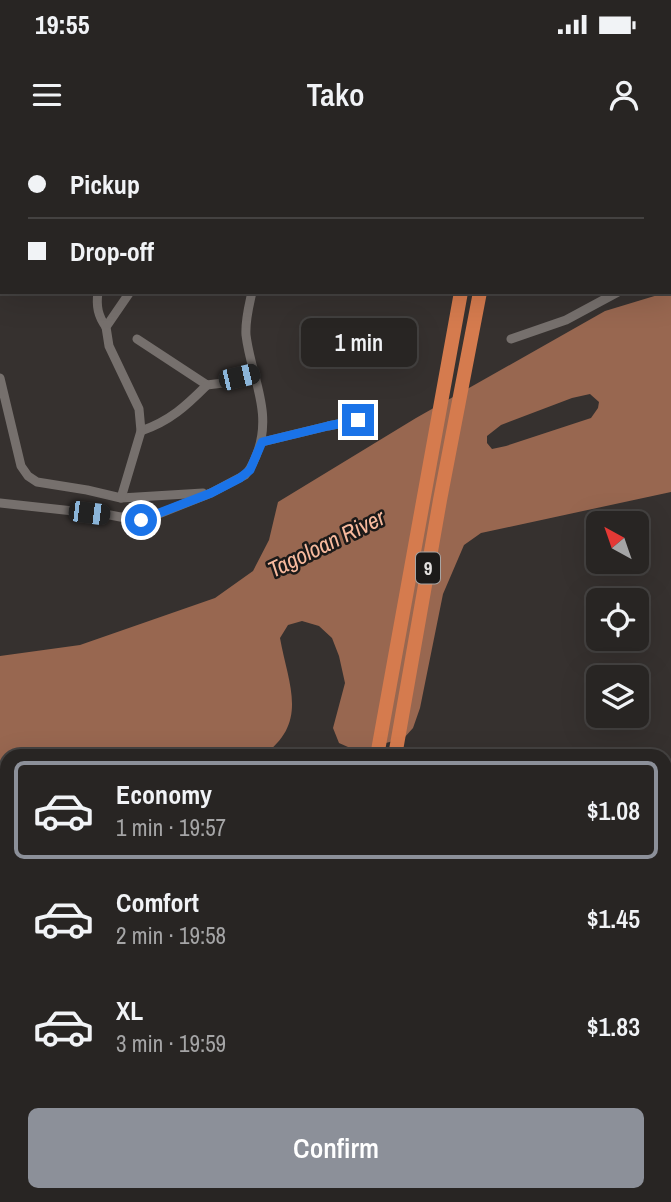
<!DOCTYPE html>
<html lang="en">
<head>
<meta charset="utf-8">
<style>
	body { margin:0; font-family:"Archivo Narrow",sans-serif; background:#343130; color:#f1f3f6; height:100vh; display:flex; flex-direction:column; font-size:26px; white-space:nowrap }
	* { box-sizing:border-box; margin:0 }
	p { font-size:23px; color:#a5a5a6 }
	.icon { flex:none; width:38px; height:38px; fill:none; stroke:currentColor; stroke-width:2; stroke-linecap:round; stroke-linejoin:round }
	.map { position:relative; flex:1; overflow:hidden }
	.drawer { position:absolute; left:0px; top:609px; width:672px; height:453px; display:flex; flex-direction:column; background:#282523; border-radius:21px 21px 0 0; box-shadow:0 7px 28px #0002,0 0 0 2px #444241 }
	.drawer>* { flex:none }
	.banner { position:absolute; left:0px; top:0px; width:672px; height:154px; box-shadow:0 7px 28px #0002,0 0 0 2px #444241; display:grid; align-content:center; height:154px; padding:0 28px; background:#282523 }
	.needle { width:46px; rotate:320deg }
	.buttons { position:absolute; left:586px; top:371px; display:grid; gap:14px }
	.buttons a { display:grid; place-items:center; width:63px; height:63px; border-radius:10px; background:#282523; box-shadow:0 7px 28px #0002,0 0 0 2px #444241; font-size:35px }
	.end { position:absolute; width:32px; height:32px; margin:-16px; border:9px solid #1a73e8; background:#fff; box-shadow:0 0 0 4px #fff }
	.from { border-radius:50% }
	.bubble { position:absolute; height:49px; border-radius:10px; background:#282523; box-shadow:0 7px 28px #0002,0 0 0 2px #444241; font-size:23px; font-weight:600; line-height:49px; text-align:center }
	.car { position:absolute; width:21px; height:42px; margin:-21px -10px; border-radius:9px; box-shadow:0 0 5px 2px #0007; background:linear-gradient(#222 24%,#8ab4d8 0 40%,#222 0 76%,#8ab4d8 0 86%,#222 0) }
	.banner b { display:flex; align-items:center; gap:24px; height:66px; font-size:26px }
	.banner b+b { border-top:2px solid #444241 }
	.banner i { width:18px; height:18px; background:#f1f3f6 }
	ul { padding:12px 0 0; list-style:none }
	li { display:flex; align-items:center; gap:21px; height:98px; margin:0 14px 10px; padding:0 14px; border:4px solid transparent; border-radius:10px }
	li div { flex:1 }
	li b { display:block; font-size:26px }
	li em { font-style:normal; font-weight:600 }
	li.on { border-color:#8c9099 }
	li>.icon { width:63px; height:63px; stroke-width:1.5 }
	.action { display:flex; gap:14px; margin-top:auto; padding:14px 28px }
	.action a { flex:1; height:80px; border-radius:10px; background:#8c9099; color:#fff; font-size:28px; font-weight:600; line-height:80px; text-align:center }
	.status { display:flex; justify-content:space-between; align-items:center; height:49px; padding:0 35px; background:#282523; direction:ltr }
	.status svg { height:19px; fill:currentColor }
	header { display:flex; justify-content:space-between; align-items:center; height:91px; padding:0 28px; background:#282523; font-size:32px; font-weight:600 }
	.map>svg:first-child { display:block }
	.built { fill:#443934 }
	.water { fill:#986750; fill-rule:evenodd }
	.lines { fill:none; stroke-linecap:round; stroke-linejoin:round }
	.minor { stroke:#76706d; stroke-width:9 }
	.tertiary { stroke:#76706d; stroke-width:10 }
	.trunk { stroke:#d57b4e; stroke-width:14 }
	.route { stroke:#1a73e8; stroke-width:9 }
	.labels { text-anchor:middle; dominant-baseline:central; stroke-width:5; stroke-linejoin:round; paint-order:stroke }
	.shield { fill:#1c1a19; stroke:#a7a5a4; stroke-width:2 }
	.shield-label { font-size:19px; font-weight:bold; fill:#e3e0df }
	.water-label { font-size:23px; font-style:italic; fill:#f8ba9e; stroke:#1c1a19 }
</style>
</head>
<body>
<div class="status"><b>19:55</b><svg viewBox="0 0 49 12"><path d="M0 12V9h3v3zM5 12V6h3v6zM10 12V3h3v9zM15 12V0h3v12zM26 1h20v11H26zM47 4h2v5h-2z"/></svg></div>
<header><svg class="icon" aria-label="menu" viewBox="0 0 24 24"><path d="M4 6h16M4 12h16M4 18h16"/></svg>Tako<svg class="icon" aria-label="person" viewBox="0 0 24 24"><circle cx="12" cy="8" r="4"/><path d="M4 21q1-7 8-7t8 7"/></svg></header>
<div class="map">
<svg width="671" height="1062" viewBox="0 0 671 1062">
	<rect width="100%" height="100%" fill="#36312f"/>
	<g class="built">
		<polygon points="665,965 671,974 671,1062 573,1062 569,1055 665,1055"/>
		<polygon points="490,1055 539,1055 542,1062 476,1062"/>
	</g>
	<g class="water">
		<path d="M671 151V352L481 393 464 405 443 454 420 568 413 588 404 598 357 611 339 603 333 588 345 543 339 516 332 498 319 486 302 481 288 485 280 498C288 544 310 583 262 616H7V873L0 872V516L80 505 215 458 253 431 269 400 278 362 416 278 605 171ZM590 254 599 262 598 268 591 278 506 306 492 309 487 303V296L501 285 572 258Z"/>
		<polygon points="665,790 671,795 671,907 665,901"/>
		<polygon points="7,1034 7,1055 80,1055 71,1062 0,1062 0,1038"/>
	</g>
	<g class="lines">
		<g class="minor">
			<polyline points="618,0 618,2"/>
			<polyline points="350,2 352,0"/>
			<polyline points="670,38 671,38"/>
			<path d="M98 152C96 166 98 176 106 187"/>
			<polyline points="137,199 207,245 223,243 255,233"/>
			<polyline points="511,199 566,180 618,152"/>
			<polyline points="0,238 21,326 28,336 37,342 87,350 121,358 203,353"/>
			<path d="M141 291C170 281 186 266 207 245"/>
			<polyline points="262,302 328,286 358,280"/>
			<polyline points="121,358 141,291 139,269 109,206 106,187 130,152"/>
			<path d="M0 363 110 375 141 381 211 353 245 335C251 329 253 323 256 316 274 273 251 237 246 195 245 180 249 166 252 152"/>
			<polyline points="442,1055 446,1062"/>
		</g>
		<g class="tertiary">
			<polyline points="665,951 668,949 671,954"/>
			<polyline points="461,1062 475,1055"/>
		</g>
		<g class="trunk">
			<polyline points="486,2 486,0"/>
			<polyline points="506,2 506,0"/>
			<polyline points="377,616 461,152"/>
			<polyline points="395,616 440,360 480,152"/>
			<polyline points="330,1055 334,1062"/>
			<polyline points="351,1055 354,1062"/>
		</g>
	</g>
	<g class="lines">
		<polyline class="route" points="141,380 211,353 240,338 250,330 262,302 328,286 358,280"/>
	</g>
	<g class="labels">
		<rect class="shield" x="416" y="412.5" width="24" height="31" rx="5"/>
		<g class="shield-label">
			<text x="428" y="428">9</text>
		</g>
		<g class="water-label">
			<text transform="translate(326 403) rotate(-26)">Tagoloan River</text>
		</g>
	</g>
</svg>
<div class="buttons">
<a><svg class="needle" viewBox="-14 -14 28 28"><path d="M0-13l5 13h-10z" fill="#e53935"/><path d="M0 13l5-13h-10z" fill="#a5a5a6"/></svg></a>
<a><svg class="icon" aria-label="locate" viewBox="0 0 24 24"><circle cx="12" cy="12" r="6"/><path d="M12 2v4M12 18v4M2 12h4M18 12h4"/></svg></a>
<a><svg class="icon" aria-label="layers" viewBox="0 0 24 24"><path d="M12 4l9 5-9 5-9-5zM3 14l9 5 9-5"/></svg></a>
</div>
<i class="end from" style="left:141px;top:380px"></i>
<i class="end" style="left:358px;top:280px"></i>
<div class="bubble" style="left:301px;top:178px;width:116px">1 min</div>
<i class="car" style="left:239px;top:237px;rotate:77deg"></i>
<i class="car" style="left:89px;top:373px;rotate:97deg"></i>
<div class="banner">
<b><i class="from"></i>Pickup</b>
<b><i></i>Drop-off</b>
</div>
<section class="drawer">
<ul>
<li class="on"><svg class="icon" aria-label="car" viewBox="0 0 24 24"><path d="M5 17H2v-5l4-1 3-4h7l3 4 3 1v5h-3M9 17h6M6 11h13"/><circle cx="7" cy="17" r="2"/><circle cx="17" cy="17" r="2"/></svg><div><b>Economy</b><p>1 min · 19:57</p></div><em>$1.08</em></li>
<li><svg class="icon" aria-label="car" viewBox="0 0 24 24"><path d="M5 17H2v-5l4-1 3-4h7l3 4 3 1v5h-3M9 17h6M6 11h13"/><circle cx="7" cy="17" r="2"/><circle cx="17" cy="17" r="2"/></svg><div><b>Comfort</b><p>2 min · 19:58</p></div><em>$1.45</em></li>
<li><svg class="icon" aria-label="car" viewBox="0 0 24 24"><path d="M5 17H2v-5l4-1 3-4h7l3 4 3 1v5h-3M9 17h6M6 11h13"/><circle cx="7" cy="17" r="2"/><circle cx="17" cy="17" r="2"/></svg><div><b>XL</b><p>3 min · 19:59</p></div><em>$1.83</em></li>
</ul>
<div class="action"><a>Confirm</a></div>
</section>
</div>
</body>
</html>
